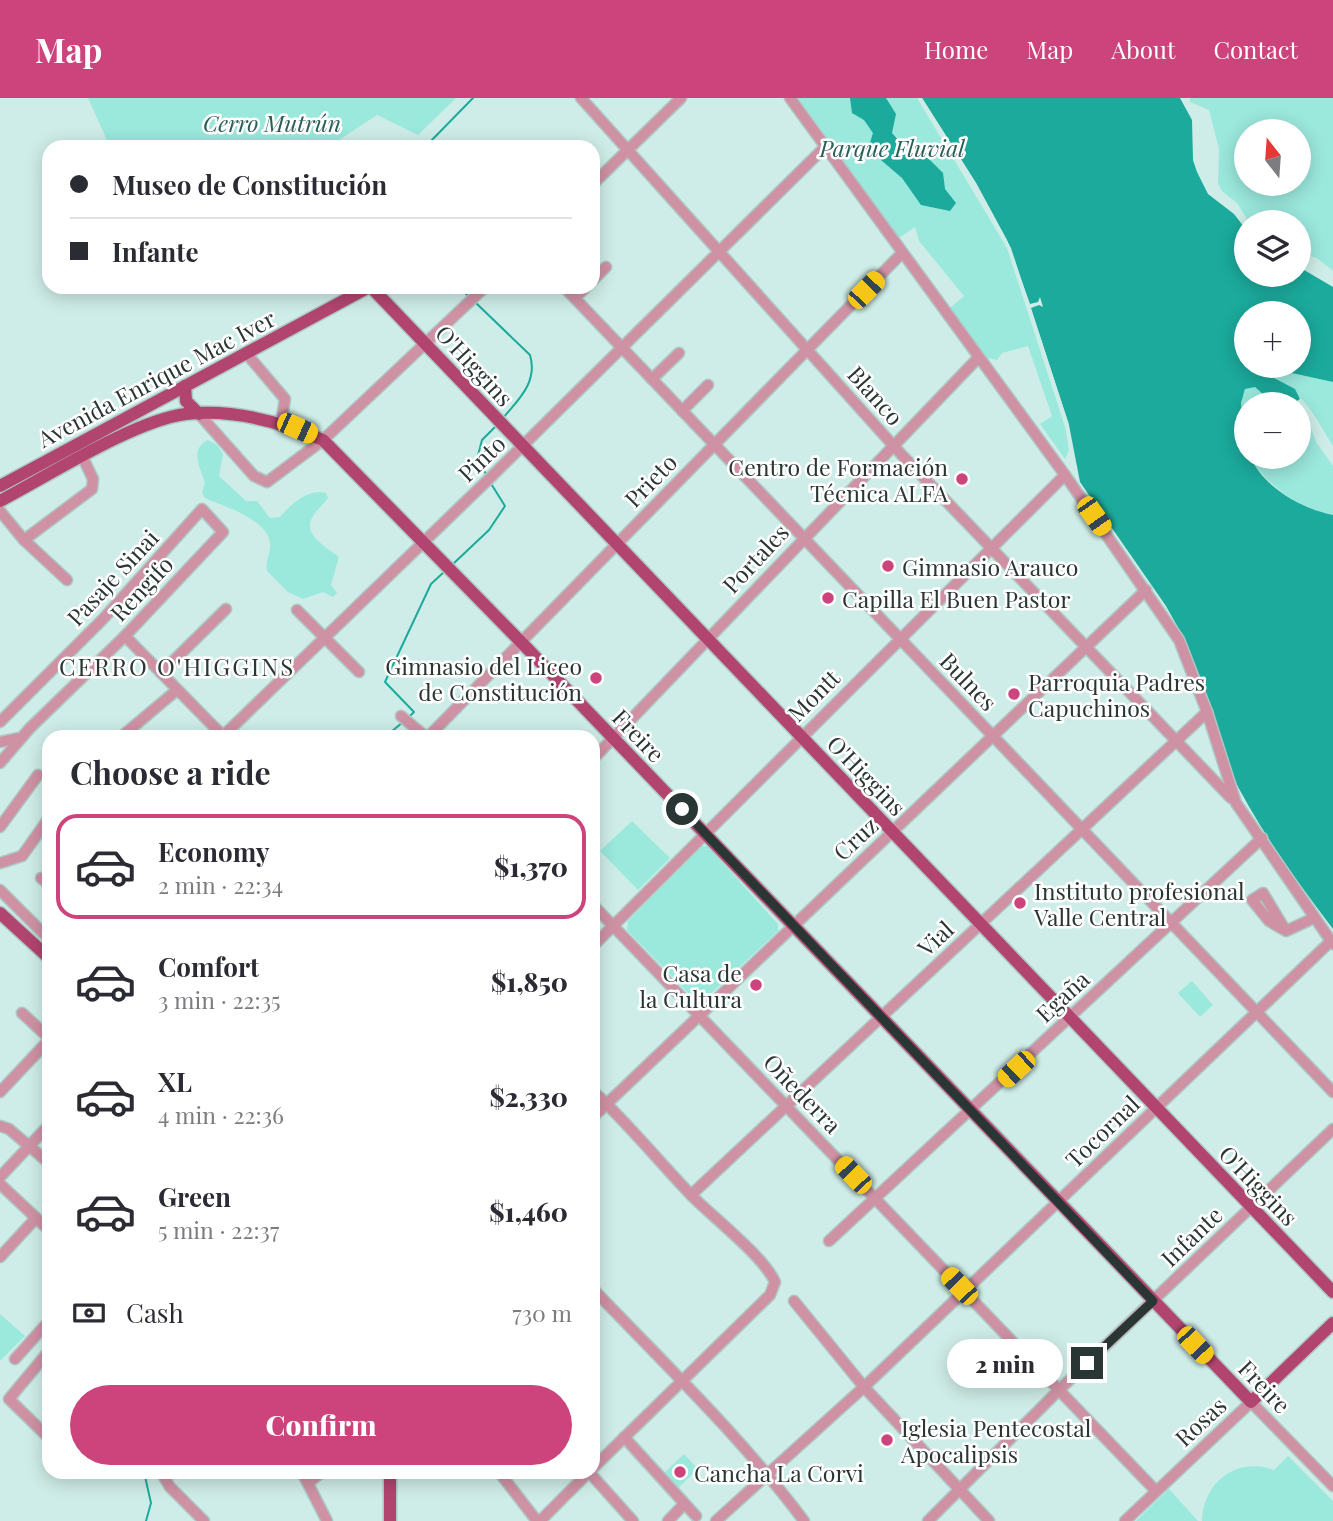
<!DOCTYPE html>
<html lang="en">
<head>
<meta charset="utf-8">
<style>
	body { margin:0; font-family:"Playfair Display",serif; background:#f2f2f3; color:#2b2b33; height:100vh; display:flex; flex-direction:column; font-size:26px; white-space:nowrap }
	* { box-sizing:border-box; margin:0 }
	p { font-size:23px; color:#7c7c81 }
	.icon { flex:none; width:38px; height:38px; fill:none; stroke:currentColor; stroke-width:2; stroke-linecap:round; stroke-linejoin:round }
	.map { position:relative; flex:1; overflow:hidden }
	.sheet { position:absolute; left:42px; top:632px; width:558px; height:749px; display:flex; flex-direction:column; background:#fff; border-radius:21px; box-shadow:0 4px 18px #0003 }
	.sheet>* { flex:none }
	.top-card { position:absolute; left:42px; top:42px; width:558px; height:154px; border-radius:21px; box-shadow:0 4px 18px #0003; display:grid; align-content:center; height:154px; padding:0 28px; background:#fff }
	.needle { width:46px; rotate:343deg }
	.fabs { position:absolute; left:1234px; top:21px; display:grid; gap:14px }
	.fabs a { display:grid; place-items:center; width:77px; height:77px; border-radius:50%; background:#fff; box-shadow:0 4px 18px #0003; font-size:35px }
	.end { position:absolute; width:32px; height:32px; margin:-16px; border:9px solid #2a3634; background:#fff; box-shadow:0 0 0 4px #fff }
	.from { border-radius:50% }
	.bubble { position:absolute; height:49px; border-radius:24px; background:#fff; box-shadow:0 4px 18px #0003; font-size:23px; font-weight:800; line-height:49px; text-align:center }
	.car { position:absolute; width:21px; height:42px; margin:-21px -10px; border-radius:9px; box-shadow:0 0 5px 2px #0007; background:linear-gradient(#f5c518 24%,#345 0 40%,#f5c518 0 76%,#345 0 86%,#f5c518 0) }
	.top-card b { display:flex; align-items:center; gap:24px; height:66px; font-size:26px }
	.top-card b+b { border-top:2px solid #e1e1e2 }
	.top-card i { width:18px; height:18px; background:#2b2b33 }
	ul { padding:0; list-style:none }
	li { display:flex; align-items:center; gap:21px; height:105px; margin:0 14px 10px; padding:0 14px; border:4px solid transparent; border-radius:21px }
	li div { flex:1 }
	li b { display:block; font-size:26px }
	li em { font-style:normal; font-weight:800 }
	li.on { border-color:#cd437c }
	li>.icon { width:63px; height:63px; stroke-width:1.5 }
	h2 { padding:0 28px; font-size:32px; line-height:84px }
	.pay { display:flex; align-items:center; gap:18px; height:77px; padding:0 28px; font-size:26px }
	.pay p { margin-inline-start:auto }
	.cta { display:flex; gap:14px; margin-top:auto; padding:14px 28px }
	.cta a { flex:1; height:80px; border-radius:42px; background:#cd437c; color:#fff; font-size:28px; font-weight:800; line-height:80px; text-align:center }
	header { display:flex; align-items:center; gap:42px; box-sizing:border-box; height:98px; padding:0 35px; background:#cd437c; color:#fff }
	header strong { font-size:33px }
	nav { display:flex; gap:38px; margin-inline-start:auto; font-size:24px }
	.map>svg:first-child { display:block }
	.green { fill:#9be8dd; fill-rule:evenodd }
	.water { fill:#1baa9c; fill-rule:evenodd }
	.pier { fill:#cfede8 }
	.lines { fill:none; stroke-linecap:round; stroke-linejoin:round }
	.stream { stroke:#1baa9c; stroke-width:2 }
	.minor-casing { stroke:#aec8c4; stroke-width:13 }
	.major-casing { stroke:#aec8c4; stroke-width:15 }
	.minor { stroke:#cf92a5; stroke-width:10 }
	.major { stroke:#b24570; stroke-width:12 }
	.route { stroke:#2a3634; stroke-width:9 }
	.poi-dot { fill:#cd437c; stroke:#fff; stroke-width:2.5 }
	.labels { text-anchor:middle; dominant-baseline:central; stroke-width:5; stroke-linejoin:round; paint-order:stroke }
	.park-label { font-size:23px; font-style:italic; fill:#2a5f58; stroke:#fff }
	.street-label { font-size:23px; fill:#2a3634; stroke:#fff }
	.poi-label { font-size:23px; fill:#2a3634; stroke:#fff; text-anchor:start }
	.neighbourhood-label { font-size:24px; letter-spacing:2px; fill:#2a3634; stroke:#fff }
</style>
</head>
<body>
<header>
<strong>Map</strong>
<nav><a>Home</a><a>Map</a><a>About</a><a>Contact</a></nav>
</header>
<div class="map">
<svg width="1333" height="1423" viewBox="0 0 1333 1423">
	<rect width="100%" height="100%" fill="#cfede8"/>
	<g class="green">
		<polygon points="88,0 456,0 418,37 377,17 336,44 333,49 110,49"/>
		<polygon points="798,0 917,0 1007,150 1067,335 1069,352 1065,361 1040,326 1052,318 1028,248 1002,255 997,262 987,260 950,210 964,198 919,143 915,129 899,140"/>
		<path d="M1190 0H1333V173L1317 160 1299 155 1298 124H1249L1237 105 1222 93 1218 86 1219 51 1209 12 1190 4ZM1246 33H1298V86H1246Z"/>
		<path d="M1287 274 1333 284V348C1315 318 1305 297 1274 280Z"/>
		<polygon points="1250,288 1256,289 1277,306 1246,306 1246,344 1241,305 1245,291"/>
		<path d="M1299 312 1305 313 1316 344 1333 368V417C1298 410 1271 390 1250 361L1298 359Z"/>
		<path d="M208 342 217 347 223 356 219 378 246 403H257L270 420 280 419C290 407 309 390 326 395L328 400C323 407 314 414 311 422 304 438 329 451 339 459L331 487 337 495 333 499 323 494 303 501 288 494 267 473C265 463 271 455 270 446 269 421 222 408 205 400L202 395 205 384C200 370 189 351 208 342Z"/>
		<polygon points="632,723 670,760 638,792 600,753"/>
		<polygon points="700,748 707,748 778,826 778,833 704,902 696,903 627,832 628,823"/>
		<polygon points="1192,883 1213,907 1200,919 1178,895"/>
		<polygon points="0,1216 25,1238 0,1263"/>
		<polygon points="684,1356 698,1371 676,1392 662,1377"/>
		<path d="M1288 1358 1333 1403V1423H1202C1203 1384 1237 1358 1274 1372Z"/>
		<polygon points="1169,1391 1198,1423 1136,1423"/>
	</g>
	<g class="water">
		<polygon points="850,0 886,0 896,16 892,35 906,51 919,51 943,75 945,91 956,105 950,113 921,107 902,80 868,51 873,35 864,22 852,15"/>
		<path d="M922 0H1180L1192 22 1193 62 1197 74 1208 96 1234 116 1244 129 1246 177H1298L1299 169 1333 189V284L1287 274 1274 280 1295 291 1300 301 1292 306 1273 305 1255 289 1245 291 1241 305 1246 359H1250C1265 390 1300 410 1333 417V831C1295 781 1256 727 1229 671L1185 542 1166 508 1080 384 1069 327 1011 150 976 85ZM1246 215H1298V268H1246Z"/>
	</g>
	<polygon class="pier" points="918,0 922,0 976,85 1007,142 1030,206 1038,204 1040,199 1043,209 1039,207 1031,210 1069,327 1069,352 1065,328 1008,151 973,87"/>
	<g class="lines">
		<g class="stream">
			<polyline points="425,49 473,0"/>
			<polyline points="460,189 469,199"/>
			<path d="M476 205 530 257C538 284 519 301 503 320"/>
			<polyline points="486,376 477,361 482,342 497,327"/>
			<polyline points="453,466 489,432 505,408 490,384"/>
			<polyline points="410,618 414,614 385,584 431,486 444,474"/>
			<polyline points="385,639 403,624"/>
			<polyline points="144,1374 151,1405 146,1423"/>
		</g>
		<g class="minor-casing">
			<g id="minor">
				<polyline points="581,0 901,356 1231,700"/>
				<polyline points="790,0 1065,377 1179,542 1207,614 1236,705 1333,846"/>
				<polyline points="593,86 681,0"/>
				<polyline points="593,182 606,169"/>
				<polyline points="564,189 1333,994"/>
				<polyline points="575,200 586,189"/>
				<polyline points="246,255 285,301 281,326"/>
				<polyline points="652,281 679,255"/>
				<polyline points="682,313 708,287"/>
				<polyline points="199,316 254,378 267,384 323,342 485,189"/>
				<polyline points="0,413 24,442 67,482"/>
				<polyline points="24,442 92,391 93,381 83,360"/>
				<polyline points="297,512 359,574"/>
				<polyline points="125,538 223,638"/>
				<polyline points="161,575 226,511"/>
				<polyline points="401,618 426,639"/>
				<polyline points="0,624 103,521 202,411 223,434 125,538 30,630 0,665"/>
				<polyline points="121,639 177,592"/>
				<polyline points="222,639 493,377 826,48"/>
				<polyline points="428,639 902,155"/>
				<polyline points="0,644 19,640"/>
				<polyline points="593,661 978,260"/>
				<polyline points="0,729 38,677"/>
				<polyline points="0,765 22,758 49,720"/>
				<polyline points="41,780 49,786"/>
				<polyline points="0,792 44,836"/>
				<polyline points="593,807 1156,1393"/>
				<polyline points="1286,833 1269,823 1252,802 1263,795 1286,833 1314,820"/>
				<polyline points="593,848 1065,377"/>
				<polyline points="22,915 49,940"/>
				<path d="M593 993C629 1026 659 1064 693 1099 714 1120 764 1159 775 1184L770 1197 593 1370"/>
				<polyline points="0,994 49,942"/>
				<polyline points="593,1019 1146,492"/>
				<polyline points="0,1028 9,1031 49,1065"/>
				<polyline points="0,1079 49,1027"/>
				<polyline points="0,1086 49,1132"/>
				<polyline points="691,1097 1207,614"/>
				<polyline points="829,1143 1262,740"/>
				<polyline points="0,1159 36,1120"/>
				<path d="M593 1191C665 1266 742 1340 804 1423"/>
				<polyline points="794,1203 864,1289 989,1423"/>
				<polyline points="49,1253 9,1301 49,1340"/>
				<polyline points="15,1261 49,1223"/>
				<polyline points="624,1339 696,1418"/>
				<polyline points="161,1374 170,1389 204,1423"/>
				<polyline points="302,1374 327,1423"/>
				<polyline points="499,1374 537,1423"/>
				<polyline points="589,1374 633,1423"/>
				<polyline points="308,1385 322,1374"/>
				<polyline points="540,1423 589,1374"/>
				<polyline points="668,1423 684,1406"/>
				<polyline points="716,1423 864,1289 1331,843"/>
				<polyline points="928,1423 1059,1292 1333,1031"/>
				<polyline points="1125,1423 1251,1304 1333,1388"/>
			</g>
		</g>
		<g class="major-casing">
			<g id="major">
				<polyline points="371,189 1333,1194"/>
				<polyline points="185,288 186,303 199,316"/>
				<polyline points="0,388 369,189"/>
				<path d="M0 403C48 378 135 322 186 316 231 311 281 324 323 342L521 544 1251 1304 1333 1225"/>
				<polyline points="0,815 49,860"/>
				<polyline points="390,1374 390,1423"/>
			</g>
		</g>
		<use href="#minor" class="minor"/>
		<use href="#major" class="major"/>
	</g>
	<g class="lines">
		<polyline class="route" points="682,711 1153,1203 1087,1265"/>
	</g>
	<g class="poi-dot">
		<circle cx="962" cy="381" r="7"/>
		<circle cx="888" cy="468" r="7"/>
		<circle cx="828" cy="500" r="7"/>
		<circle cx="596" cy="580" r="7"/>
		<circle cx="1014" cy="596" r="7"/>
		<circle cx="1020" cy="805" r="7"/>
		<circle cx="756" cy="887" r="7"/>
		<circle cx="887" cy="1342" r="7"/>
		<circle cx="680" cy="1374" r="7"/>
	</g>
	<g class="labels">
		<g class="park-label">
			<text x="272" y="24">Cerro Mutrún</text>
			<text x="892" y="49">Parque Fluvial</text>
		</g>
		<g class="street-label">
			<text transform="translate(475 267) rotate(47)">O'Higgins</text>
			<text transform="translate(156 280) rotate(-28)">Avenida Enrique Mac Iver</text>
			<text transform="translate(876 297) rotate(48)">Blanco</text>
			<text transform="translate(481 360) rotate(-44)">Pinto</text>
			<text transform="translate(650 382) rotate(-46)">Prieto</text>
			<text transform="translate(755 460) rotate(-47)">Portales</text>
			<text transform="translate(112 479) rotate(-47)">Pasaje Sinai</text>
			<text transform="translate(141 490) rotate(-47)">Rengifo</text>
			<text transform="translate(969 583) rotate(46)">Bulnes</text>
			<text transform="translate(813 597) rotate(-45)">Montt</text>
			<text transform="translate(639 637) rotate(46)">Freire</text>
			<text transform="translate(867 677) rotate(46)">O'Higgins</text>
			<text transform="translate(855 740) rotate(-43)">Cruz</text>
			<text transform="translate(935 840) rotate(-43)">Vial</text>
			<text transform="translate(1062 898) rotate(-43)">Egaña</text>
			<text transform="translate(803 995) rotate(46)">Oñederra</text>
			<text transform="translate(1102 1033) rotate(-44)">Tocornal</text>
			<text transform="translate(1259 1087) rotate(46)">O'Higgins</text>
			<text transform="translate(1191 1138) rotate(-44)">Infante</text>
			<text transform="translate(1265 1288) rotate(46)">Freire</text>
			<text transform="translate(1200 1323) rotate(-43)">Rosas</text>
		</g>
		<g class="poi-label">
			<text x="948" y="368" text-anchor="end">Centro de Formación<tspan x="948" dy="26">Técnica ALFA</tspan></text>
			<text x="902" y="468">Gimnasio Arauco</text>
			<text x="842" y="500">Capilla El Buen Pastor</text>
			<text x="582" y="567" text-anchor="end">Gimnasio del Liceo<tspan x="582" dy="26">de Constitución</tspan></text>
			<text x="1028" y="583">Parroquia Padres<tspan x="1028" dy="26">Capuchinos</tspan></text>
			<text x="1034" y="792">Instituto profesional<tspan x="1034" dy="26">Valle Central</tspan></text>
			<text x="742" y="874" text-anchor="end">Casa de<tspan x="742" dy="26">la Cultura</tspan></text>
			<text x="901" y="1329">Iglesia Pentecostal<tspan x="901" dy="26">Apocalipsis</tspan></text>
			<text x="694" y="1374">Cancha La Corvi</text>
		</g>
		<g class="neighbourhood-label">
			<text x="177" y="568">CERRO O'HIGGINS</text>
		</g>
	</g>
</svg>
<div class="fabs">
<a><svg class="needle" viewBox="-14 -14 28 28"><path d="M0-13l5 13h-10z" fill="#e53935"/><path d="M0 13l5-13h-10z" fill="#7c7c81"/></svg></a>
<a><svg class="icon" aria-label="layers" viewBox="0 0 24 24"><path d="M12 4l9 5-9 5-9-5zM3 14l9 5 9-5"/></svg></a>
<a>+</a>
<a>−</a>
</div>
<i class="end from" style="left:682px;top:711px"></i>
<i class="end" style="left:1087px;top:1265px"></i>
<div class="bubble" style="left:947px;top:1241px;width:116px">2 min</div>
<i class="car" style="left:866px;top:192px;rotate:44deg"></i>
<i class="car" style="left:297px;top:330px;rotate:114deg"></i>
<i class="car" style="left:1094px;top:418px;rotate:145deg"></i>
<i class="car" style="left:1016px;top:971px;rotate:227deg"></i>
<i class="car" style="left:853px;top:1077px;rotate:316deg"></i>
<i class="car" style="left:959px;top:1188px;rotate:316deg"></i>
<i class="car" style="left:1195px;top:1247px;rotate:137deg"></i>
<div class="top-card">
<b><i class="from"></i>Museo de Constitución</b>
<b><i></i>Infante</b>
</div>
<section class="sheet">
<h2>Choose a ride</h2>
<ul>
<li class="on"><svg class="icon" aria-label="car" viewBox="0 0 24 24"><path d="M5 17H2v-5l4-1 3-4h7l3 4 3 1v5h-3M9 17h6M6 11h13"/><circle cx="7" cy="17" r="2"/><circle cx="17" cy="17" r="2"/></svg><div><b>Economy</b><p>2 min · 22:34</p></div><em>$1,370</em></li>
<li><svg class="icon" aria-label="car" viewBox="0 0 24 24"><path d="M5 17H2v-5l4-1 3-4h7l3 4 3 1v5h-3M9 17h6M6 11h13"/><circle cx="7" cy="17" r="2"/><circle cx="17" cy="17" r="2"/></svg><div><b>Comfort</b><p>3 min · 22:35</p></div><em>$1,850</em></li>
<li><svg class="icon" aria-label="car" viewBox="0 0 24 24"><path d="M5 17H2v-5l4-1 3-4h7l3 4 3 1v5h-3M9 17h6M6 11h13"/><circle cx="7" cy="17" r="2"/><circle cx="17" cy="17" r="2"/></svg><div><b>XL</b><p>4 min · 22:36</p></div><em>$2,330</em></li>
<li><svg class="icon" aria-label="car" viewBox="0 0 24 24"><path d="M5 17H2v-5l4-1 3-4h7l3 4 3 1v5h-3M9 17h6M6 11h13"/><circle cx="7" cy="17" r="2"/><circle cx="17" cy="17" r="2"/></svg><div><b>Green</b><p>5 min · 22:37</p></div><em>$1,460</em></li>
</ul>
<div class="pay"><svg class="icon" aria-label="cash" viewBox="0 0 24 24"><path d="M3 7h18v10H3z"/><circle cx="12" cy="12" r="2"/></svg>Cash<p>730 m</p></div>
<div class="cta"><a>Confirm</a></div>
</section>
</div>
</body>
</html>
